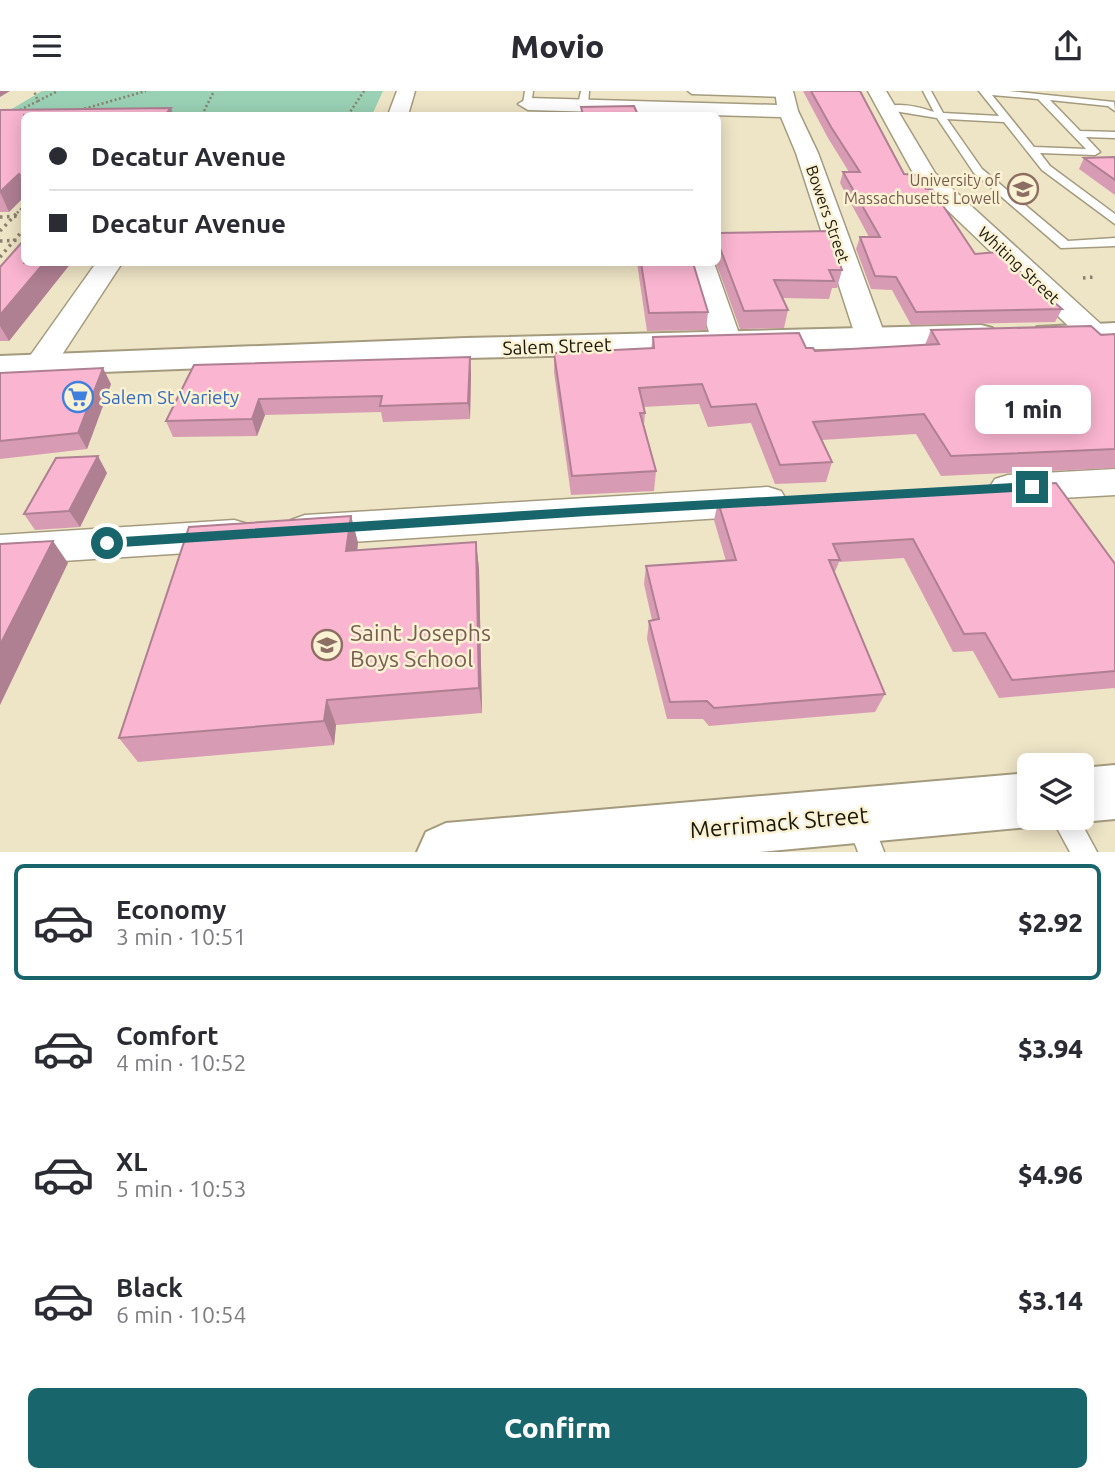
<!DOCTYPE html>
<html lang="en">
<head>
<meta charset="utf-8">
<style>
	body { margin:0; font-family:Ubuntu,sans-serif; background:#f7f7f7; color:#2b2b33; height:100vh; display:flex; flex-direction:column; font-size:26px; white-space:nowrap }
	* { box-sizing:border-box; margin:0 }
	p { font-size:23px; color:#7c7c81 }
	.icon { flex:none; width:38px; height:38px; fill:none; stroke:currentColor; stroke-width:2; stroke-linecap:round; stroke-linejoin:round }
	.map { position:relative; height:761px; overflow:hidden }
	.sheet { display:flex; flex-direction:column; background:#fff; flex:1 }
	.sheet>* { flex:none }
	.guide { position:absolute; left:21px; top:21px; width:700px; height:154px; border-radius:10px; box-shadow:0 4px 18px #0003; display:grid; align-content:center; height:154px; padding:0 28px; background:#fff }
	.fabs { position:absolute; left:1017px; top:662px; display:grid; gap:14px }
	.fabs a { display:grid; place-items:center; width:77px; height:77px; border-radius:10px; background:#fff; box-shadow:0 4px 18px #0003; font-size:35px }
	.end { position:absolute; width:32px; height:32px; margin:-16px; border:9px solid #18656c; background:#fff; box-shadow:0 0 0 4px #fff }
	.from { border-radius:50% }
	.bubble { position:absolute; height:49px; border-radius:10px; background:#fff; box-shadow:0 4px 18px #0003; font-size:23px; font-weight:800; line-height:49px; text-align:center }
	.guide b { display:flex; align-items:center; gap:24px; height:66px; font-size:26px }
	.guide b+b { border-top:2px solid #e1e1e2 }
	.guide i { width:18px; height:18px; background:#2b2b33 }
	ul { padding:12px 0 0; list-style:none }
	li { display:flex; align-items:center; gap:21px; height:116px; margin:0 14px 10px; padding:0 14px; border:4px solid transparent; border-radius:10px }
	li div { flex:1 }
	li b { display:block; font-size:26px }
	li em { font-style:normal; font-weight:800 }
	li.selected { border-color:#18656c }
	li>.icon { width:63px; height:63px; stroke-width:1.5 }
	.button { display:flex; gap:14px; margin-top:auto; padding:14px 28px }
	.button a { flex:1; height:80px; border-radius:10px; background:#18656c; color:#fff; font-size:28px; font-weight:800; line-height:80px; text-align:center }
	header { display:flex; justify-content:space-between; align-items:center; height:91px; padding:0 28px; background:#fff; font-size:32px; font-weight:800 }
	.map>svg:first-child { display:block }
	.green { fill:#9ad1b5 }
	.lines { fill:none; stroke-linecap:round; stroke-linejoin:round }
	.service-casing { stroke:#a49b7f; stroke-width:3 }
	.minor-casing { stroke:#a49b7f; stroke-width:3 }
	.secondary-casing { stroke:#a49b7f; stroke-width:4 }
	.path-far1 { stroke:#88816d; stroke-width:2.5; stroke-dasharray:2 2.5; stroke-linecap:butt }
	.path { stroke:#88816d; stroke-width:3.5; stroke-dasharray:2.5 4.5; stroke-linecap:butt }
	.service { fill:#fff; fill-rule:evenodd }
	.minor { fill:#fff; fill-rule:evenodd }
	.secondary { fill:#fff; fill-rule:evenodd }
	.wall { fill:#d79cb3 }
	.shaded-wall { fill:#af7f92 }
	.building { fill:#fab5d0; stroke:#af7f92; stroke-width:2 }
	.route { fill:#18656c }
	.labels { text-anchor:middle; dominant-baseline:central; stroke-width:5; stroke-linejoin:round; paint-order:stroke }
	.far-education-label { font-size:16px; fill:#785e54; stroke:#fbf1d3; text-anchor:end }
	.far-street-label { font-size:16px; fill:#1a170c; stroke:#fbf1d3 }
	.street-label { font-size:19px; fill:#1a170c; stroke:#fbf1d3 }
	.shop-label { font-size:19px; fill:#366cbe; stroke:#fbf1d3; text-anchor:start }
	.near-education-label { font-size:23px; fill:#785e54; stroke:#fbf1d3; text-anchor:start }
	.near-street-label { font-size:23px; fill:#1a170c; stroke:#fbf1d3 }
</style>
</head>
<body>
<header><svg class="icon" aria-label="menu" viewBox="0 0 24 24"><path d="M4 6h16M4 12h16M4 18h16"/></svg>Movio<svg class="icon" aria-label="share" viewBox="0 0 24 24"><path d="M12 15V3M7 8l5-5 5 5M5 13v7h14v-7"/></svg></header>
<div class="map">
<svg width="1115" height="761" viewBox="0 0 1115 761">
	<rect width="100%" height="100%" fill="#eee4c6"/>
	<polygon class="green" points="42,0 383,0 372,24 0,25"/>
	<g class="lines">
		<g class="service-casing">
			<g id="service">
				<polygon points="525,0 533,0 531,15 523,13"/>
				<polygon points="581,0 589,0 588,14 583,17 578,14"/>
				<polygon points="688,0 775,0 789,3 785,6 692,3"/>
				<path d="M923 0H931L943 22 999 25 979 0H1009L1114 11 1115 20 1108 15 1050 9 1080 40 1115 41V47L1086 46 1100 61 1095 64 1040 62 1050 75 1115 123V133L1042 79 1004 31 947 28 982 78 1068 150 1115 147V155L1061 157 974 82 937 27 882 18C895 10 920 16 934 21ZM992 4 1038 8 1086 58 1034 56Z"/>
				<polygon points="859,715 868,719 884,761 858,761 846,728 850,719"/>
				<polygon points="1051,726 1078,726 1097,761 1070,761"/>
			</g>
		</g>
		<g class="minor-casing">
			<g id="minor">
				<polygon points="397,0 415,0 408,24 388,24"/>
				<polygon points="775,0 793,0 798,20 818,62 886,247 882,253 871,256 860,253 856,247 796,62 781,26 528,19 518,13 528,7 777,14"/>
				<polygon points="868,0 886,0 935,82 1104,236 1108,242 1104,248 1093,251 1082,248 918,91"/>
				<polygon points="96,172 122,172 52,279 41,281 30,279 25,272"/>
				<polygon points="688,172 714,172 742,251 738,257 727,260 716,257 712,251"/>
				<polygon points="1115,378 1115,404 1008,410 995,406 989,397 995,388 1008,384"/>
				<polygon points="768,396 781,400 787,410 781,420 768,424 305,454 291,449 285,439 291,429 305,424"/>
				<polygon points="234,429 248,433 254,444 248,455 234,459 0,474 0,444"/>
			</g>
		</g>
		<g class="secondary-casing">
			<g id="secondary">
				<polygon points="1115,232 1115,250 1048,252 1037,250 1032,243 1037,236"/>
				<polygon points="981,234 992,237 997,244 992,251 981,254 466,267 0,285 0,265 466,247"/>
				<polygon points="1115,674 1115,728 1082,731 1070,726 1082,726 1082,677"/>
				<polygon points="1029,682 1029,726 1049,726 1029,736 759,761 417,761 426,741 446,732"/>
			</g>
		</g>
		<g class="path-far1">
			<polyline points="38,10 58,0"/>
			<polyline points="80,19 146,0"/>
			<polyline points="16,21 38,10 34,0"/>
			<polyline points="202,24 214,0"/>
			<polyline points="348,24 364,0"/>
			<polyline points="17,122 24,115"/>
		</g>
		<g class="path">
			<polyline points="0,126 24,125"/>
			<polyline points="0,140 19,120"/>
			<polyline points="0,150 24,149"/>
			<polyline points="0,166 24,138"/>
			<polyline points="1083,187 1094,186"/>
		</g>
		<use href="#service" class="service"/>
		<use href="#minor" class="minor"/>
		<use href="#secondary" class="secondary"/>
	</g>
	<g class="wall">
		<polygon points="803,0 860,0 904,83 926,98 975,163 1062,218 1055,231 911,234 892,199 871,198 856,158 860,146 869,146 840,92 843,81 849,81 828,47"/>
		<polygon points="0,19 24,24 24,106 9,121 0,121"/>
		<polygon points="1115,66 1115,104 1079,78 1084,67"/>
		<polygon points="718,142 842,179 837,197 832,197 829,208 783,207 788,219 784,237 740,238 716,172 718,172"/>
		<polygon points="24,172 71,172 9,250 0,250 0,176"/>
		<polygon points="637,172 693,172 708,221 706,239 647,240"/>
		<polygon points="931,239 1115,243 1115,377 941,385 916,343 822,349 832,371 826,391 775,393 751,332 708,336 699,313 643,316 645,322 644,334 656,380 654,400 571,404 554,281 554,262 651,258 653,246 806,257 815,260 925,254"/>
		<polygon points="194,274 471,282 470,328 383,331 381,321 265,324 257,345 173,346 166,330"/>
		<polygon points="0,282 111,293 87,358 0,368"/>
		<polygon points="107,382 80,436 35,439 24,423"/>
		<polygon points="718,411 1115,473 1115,598 1114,597 999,607 973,560 953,561 904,467 839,471 834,483 885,603 875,621 709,635 703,628 667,628 647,548 649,530 652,529 644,493 646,475 726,470 714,429"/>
		<polygon points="351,425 358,452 357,459 476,451 479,478 482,622 336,634 334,654 138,671 119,647"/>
	</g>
	<g class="shaded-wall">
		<polygon points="0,0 10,0 0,6"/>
		<polygon points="171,17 173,24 165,24"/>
		<polygon points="19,83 24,95 24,106 9,121 0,101"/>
		<polygon points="44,172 71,172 9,250 0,235 0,224"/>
		<polygon points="470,266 471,282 470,328 468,312"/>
		<polygon points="103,277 111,293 87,358 78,342"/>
		<polygon points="259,308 265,324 257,345 252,328"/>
		<polygon points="98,365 107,382 80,436 69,420"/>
		<polygon points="351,425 358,452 354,487 346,460"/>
		<polygon points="53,450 68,472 0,614 0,554"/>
		<polygon points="476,451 479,478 482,622 479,597"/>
		<polygon points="327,609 336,634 334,654 324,630"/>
	</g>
	<g class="building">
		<polygon points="811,0 860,0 904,83 918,84 926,98 932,98 975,163 998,161 1062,218 916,221 896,186 875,185 860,146 880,146 843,81 860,81 831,36"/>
		<polygon points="634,15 638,24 583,24 581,16"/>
		<polygon points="171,17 165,24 24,24 24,88 19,83 0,101 0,19"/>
		<polygon points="1115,66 1115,89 1084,67"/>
		<polygon points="829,140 842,179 829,179 834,190 774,189 788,219 744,220 718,152 718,142"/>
		<polygon points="24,149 24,172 44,172 0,224 0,176"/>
		<polygon points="641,172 693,172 708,221 649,222"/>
		<polygon points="1091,235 1101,244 1115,243 1115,358 951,365 924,323 813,331 832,371 780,374 756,313 711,316 702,293 639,297 645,322 640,322 656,380 572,385 554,262 654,257 653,246 799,242 806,257 813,257 815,260 939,253 931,239"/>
		<polygon points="470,266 468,312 380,315 382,305 259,308 252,328 166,330 194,274"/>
		<polygon points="103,277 78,342 0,350 0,282"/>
		<polygon points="98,365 69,420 24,423 56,367"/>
		<polygon points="1056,392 1115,473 1115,580 1012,589 985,542 964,543 913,448 833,453 840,469 829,469 885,603 714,617 707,610 670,611 649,530 659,528 646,475 736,469 718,411"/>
		<polygon points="351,425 346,460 476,451 479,597 327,609 324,630 119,647 189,436"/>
		<polygon points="53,450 0,554 0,453"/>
	</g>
	<polygon class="route" points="1032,391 1038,396 1032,400 587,425 107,457 101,452 107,447 587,416"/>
	<defs>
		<g id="university-ring" transform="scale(1.575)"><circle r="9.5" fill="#fbf1d3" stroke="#8d6e63" stroke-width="1.5"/><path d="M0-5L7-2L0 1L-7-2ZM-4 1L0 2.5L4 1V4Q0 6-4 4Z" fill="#8d6e63"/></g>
		<g id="supermarket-ring" transform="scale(1.575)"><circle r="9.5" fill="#fbf1d3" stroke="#3f7fe0" stroke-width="1.5"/><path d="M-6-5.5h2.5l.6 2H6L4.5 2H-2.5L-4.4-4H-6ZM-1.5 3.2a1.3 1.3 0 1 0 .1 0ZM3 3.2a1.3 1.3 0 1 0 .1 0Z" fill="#3f7fe0"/></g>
		<g id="school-ring" transform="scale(1.575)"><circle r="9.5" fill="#fbf1d3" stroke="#8d6e63" stroke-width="1.5"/><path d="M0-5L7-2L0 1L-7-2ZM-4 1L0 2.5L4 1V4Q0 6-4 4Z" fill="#8d6e63"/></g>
	</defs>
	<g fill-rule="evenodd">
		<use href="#university-ring" x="1023" y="98"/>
		<use href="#supermarket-ring" x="78" y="306"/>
		<use href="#school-ring" x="327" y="554"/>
	</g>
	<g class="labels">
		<g class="far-education-label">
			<text x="1000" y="89">University of<tspan x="1000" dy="18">Massachusetts Lowell</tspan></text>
		</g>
		<g class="far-street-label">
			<text transform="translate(828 123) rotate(71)">Bowers Street</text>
			<text transform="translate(1019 174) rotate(43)">Whiting Street</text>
		</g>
		<g class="street-label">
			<text transform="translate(557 255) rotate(-2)">Salem Street</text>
		</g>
		<g class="shop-label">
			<text x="101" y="306">Salem St Variety</text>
		</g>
		<g class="near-education-label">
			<text x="350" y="541">Saint Josephs<tspan x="350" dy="26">Boys School</tspan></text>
		</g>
		<g class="near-street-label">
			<text transform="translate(779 731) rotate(-5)">Merrimack Street</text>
		</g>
	</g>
</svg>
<div class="fabs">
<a><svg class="icon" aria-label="layers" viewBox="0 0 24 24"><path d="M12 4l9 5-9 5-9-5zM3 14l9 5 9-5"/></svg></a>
</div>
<i class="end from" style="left:107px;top:452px"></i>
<i class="end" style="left:1032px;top:396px"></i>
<div class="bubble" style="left:975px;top:294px;width:116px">1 min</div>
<div class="guide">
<b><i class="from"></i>Decatur Avenue</b>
<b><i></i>Decatur Avenue</b>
</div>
</div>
<section class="sheet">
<ul>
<li class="selected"><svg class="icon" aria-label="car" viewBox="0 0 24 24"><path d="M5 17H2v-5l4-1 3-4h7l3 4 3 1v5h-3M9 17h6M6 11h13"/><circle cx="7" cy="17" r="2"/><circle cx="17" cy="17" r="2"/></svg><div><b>Economy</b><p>3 min · 10:51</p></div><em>$2.92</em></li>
<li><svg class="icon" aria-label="car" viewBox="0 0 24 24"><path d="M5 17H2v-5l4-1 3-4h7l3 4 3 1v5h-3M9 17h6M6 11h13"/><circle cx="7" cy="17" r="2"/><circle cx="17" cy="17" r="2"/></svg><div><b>Comfort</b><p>4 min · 10:52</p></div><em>$3.94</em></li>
<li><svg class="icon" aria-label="car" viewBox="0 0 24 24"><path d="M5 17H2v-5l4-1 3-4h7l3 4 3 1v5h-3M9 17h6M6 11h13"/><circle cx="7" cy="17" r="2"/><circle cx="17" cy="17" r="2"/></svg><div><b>XL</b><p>5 min · 10:53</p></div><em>$4.96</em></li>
<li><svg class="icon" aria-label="car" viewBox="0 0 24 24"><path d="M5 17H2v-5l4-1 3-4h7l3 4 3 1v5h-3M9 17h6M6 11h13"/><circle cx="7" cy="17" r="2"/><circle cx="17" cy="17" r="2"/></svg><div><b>Black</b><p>6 min · 10:54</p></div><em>$3.14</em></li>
</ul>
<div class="button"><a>Confirm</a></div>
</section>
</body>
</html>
